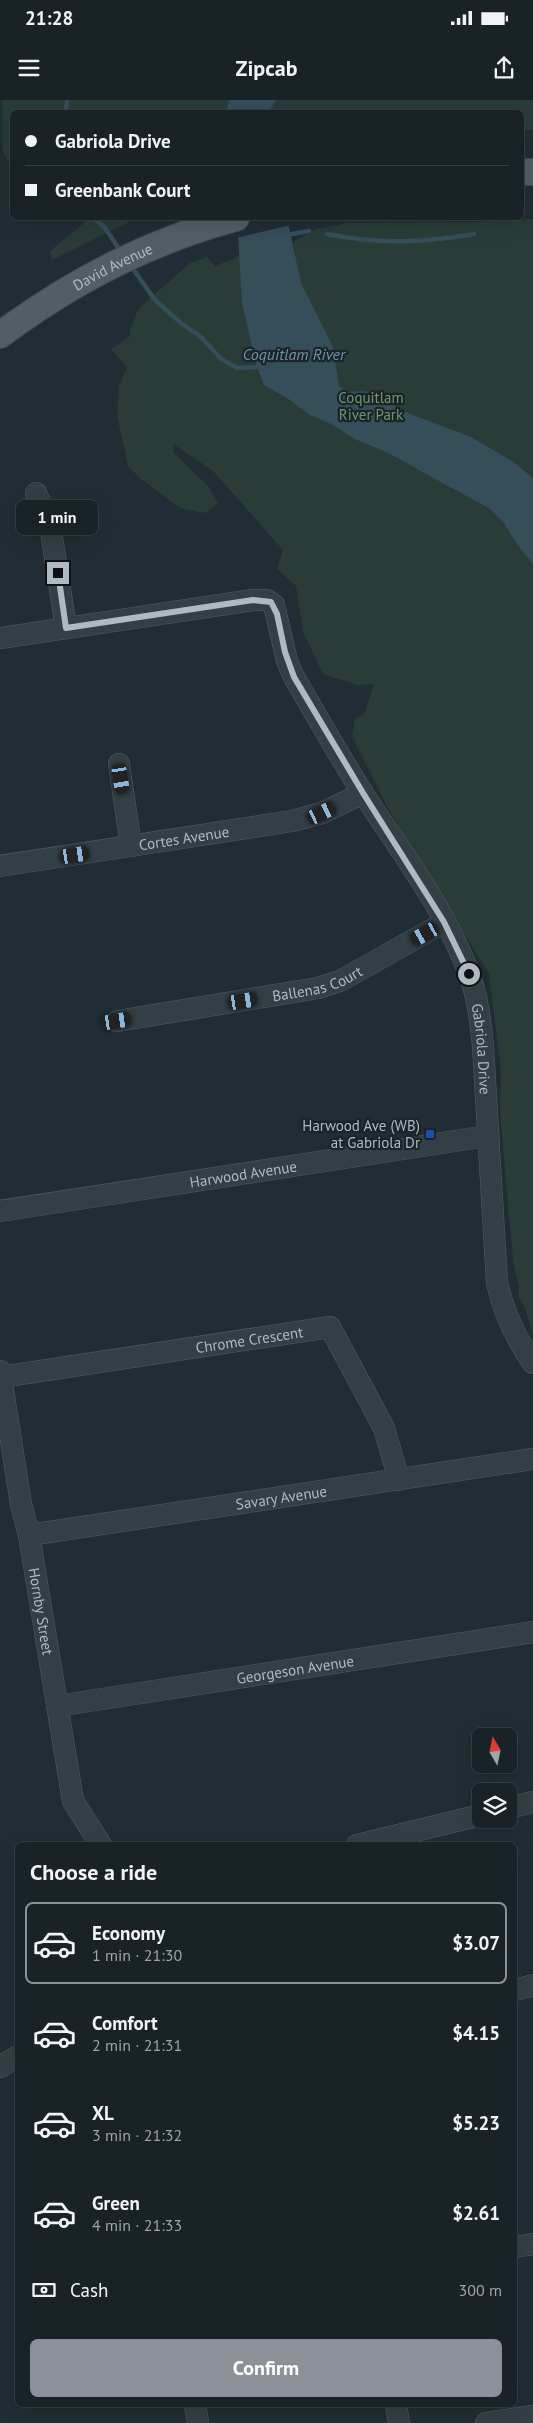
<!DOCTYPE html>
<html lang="en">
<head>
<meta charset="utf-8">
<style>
	body { margin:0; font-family:"PT Sans",sans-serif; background:#262f33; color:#f1f3f6; height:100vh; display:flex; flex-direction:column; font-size:19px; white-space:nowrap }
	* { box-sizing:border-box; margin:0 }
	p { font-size:16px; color:#9fa4a7 }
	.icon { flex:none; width:28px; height:28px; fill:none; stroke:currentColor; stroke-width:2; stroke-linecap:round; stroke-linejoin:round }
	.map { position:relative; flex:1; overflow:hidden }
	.drawer { position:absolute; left:15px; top:1742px; width:502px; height:565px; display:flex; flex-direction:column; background:#192227; border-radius:8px; box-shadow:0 5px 20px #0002,0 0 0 1px #373f44 }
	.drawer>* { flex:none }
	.banner { position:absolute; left:10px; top:10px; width:514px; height:110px; border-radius:8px; box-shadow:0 5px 20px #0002,0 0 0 1px #373f44; display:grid; align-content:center; height:110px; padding:0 15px; background:#192227 }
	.needle { width:32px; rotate:351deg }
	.controls { position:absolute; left:472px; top:1628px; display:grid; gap:10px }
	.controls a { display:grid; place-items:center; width:45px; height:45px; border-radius:8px; background:#192227; box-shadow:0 5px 20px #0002,0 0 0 1px #373f44; font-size:25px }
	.end { position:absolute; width:22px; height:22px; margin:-11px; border:6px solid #aebac2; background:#111; box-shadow:0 0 0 2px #111 }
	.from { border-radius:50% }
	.bubble { position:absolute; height:35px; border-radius:8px; background:#192227; box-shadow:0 5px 20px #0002,0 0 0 1px #373f44; font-size:16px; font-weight:700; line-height:35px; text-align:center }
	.car { position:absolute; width:15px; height:30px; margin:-15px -8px; border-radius:6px; box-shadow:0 0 4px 1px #0007; background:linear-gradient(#222 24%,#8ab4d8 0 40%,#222 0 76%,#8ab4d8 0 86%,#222 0) }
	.banner b { display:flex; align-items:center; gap:18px; height:48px; font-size:19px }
	.banner b+b { border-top:1px solid #373f44 }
	.banner i { width:12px; height:12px; background:#f1f3f6 }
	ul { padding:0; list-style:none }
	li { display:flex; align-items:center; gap:15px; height:82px; margin:0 10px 8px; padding:0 5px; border:2px solid transparent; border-radius:8px }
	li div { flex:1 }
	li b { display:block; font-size:19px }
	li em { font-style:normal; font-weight:700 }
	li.active { border-color:#8c9099 }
	li>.icon { width:45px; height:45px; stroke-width:1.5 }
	h2 { padding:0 15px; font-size:22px; line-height:60px }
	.pay { display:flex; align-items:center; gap:12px; height:55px; padding:0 15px; font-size:19px }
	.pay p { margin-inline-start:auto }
	.primary-button { display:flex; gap:10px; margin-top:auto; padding:10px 15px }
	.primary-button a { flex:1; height:58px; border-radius:8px; background:#8c9099; color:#fff; font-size:20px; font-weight:700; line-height:58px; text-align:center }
	.status { display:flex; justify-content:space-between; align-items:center; height:35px; padding:0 25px; background:#192227; direction:ltr }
	.status svg { height:14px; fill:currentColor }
	header { display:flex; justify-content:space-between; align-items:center; height:65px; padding:0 15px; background:#192227; font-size:22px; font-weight:700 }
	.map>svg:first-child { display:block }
	.green { fill:#293c37 }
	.water { fill:#364d5a }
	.pier { fill:#212d34 }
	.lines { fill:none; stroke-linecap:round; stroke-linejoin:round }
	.stream { stroke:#364d5a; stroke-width:4.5 }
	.minor-casing { stroke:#515d63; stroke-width:22 }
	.major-casing { stroke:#3d484f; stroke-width:28 }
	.minor { stroke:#343f45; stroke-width:21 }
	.major { stroke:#525e65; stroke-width:26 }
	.route { stroke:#aebac2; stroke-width:6 }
	.transit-dot { fill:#1a4fb4; stroke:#1a2429; stroke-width:2 }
	.labels { text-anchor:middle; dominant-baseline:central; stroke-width:4.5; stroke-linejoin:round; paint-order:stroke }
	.street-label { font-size:15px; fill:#aebac2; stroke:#1a2429 }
	.park-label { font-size:15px; fill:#709670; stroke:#1a2429 }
	.poi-label { font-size:15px; fill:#aebac2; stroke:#1a2429; text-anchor:end }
	.water-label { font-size:16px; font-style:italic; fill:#7092a4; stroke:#1a2429 }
</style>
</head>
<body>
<div class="status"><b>21:28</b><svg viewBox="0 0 49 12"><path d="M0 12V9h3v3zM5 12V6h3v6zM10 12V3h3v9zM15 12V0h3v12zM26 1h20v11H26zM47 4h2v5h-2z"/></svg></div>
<header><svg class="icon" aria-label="menu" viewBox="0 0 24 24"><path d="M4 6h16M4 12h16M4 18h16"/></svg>Zipcab<svg class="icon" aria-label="share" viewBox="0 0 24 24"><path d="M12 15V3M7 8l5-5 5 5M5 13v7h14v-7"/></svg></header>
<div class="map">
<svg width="533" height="2323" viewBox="0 0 533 2323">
	<rect width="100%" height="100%" fill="#212d34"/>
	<g class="green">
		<polygon points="2,0 229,0 226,12 12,12 12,67 3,52"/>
		<polygon points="276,0 533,0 533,30 521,31 521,12 269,12"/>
		<polygon points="83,118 137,118 52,160 50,151 84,123"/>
		<polygon points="533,119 533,1235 524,1205 519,1198 519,1186 513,1161 500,1012 501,969 489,874 389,710 352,637 355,618 364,615 374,584 357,585 323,574 303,532 296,486 277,469 283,450 213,371 173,344 174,353 208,386 218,403 205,413 180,408 141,379 128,366 117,316 119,286 127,268 111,249 130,236 130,230 138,209 190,163 207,157 215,166 240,156 241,173 295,154 293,142 315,129 349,123 476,122"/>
	</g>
	<g class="water">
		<polygon points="229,0 276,0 269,12 226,12"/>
		<polygon points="237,118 287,118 301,183 333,247 339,286 346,292 365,291 413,315 471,337 512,361 533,378 533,464 514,440 504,423 490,409 390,354 355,339 331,324 310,315 290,300 264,285 256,264 242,203"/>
	</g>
	<polygon class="pier" points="234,118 289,118 291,125 236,138"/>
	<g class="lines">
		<g class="stream">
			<polyline points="66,12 67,0"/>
			<polyline points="94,118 105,128 121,152"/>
			<path d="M327 134C375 144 425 143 474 134"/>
			<polyline points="286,135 309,131"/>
			<polyline points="131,166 155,200 182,224 200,236 221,259 237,268 263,267"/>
		</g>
		<g class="minor-casing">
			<g id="minor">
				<polyline points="36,393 50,425 66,528"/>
				<path id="s1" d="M0 538 253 500H267L274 505 287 561 294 577C317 617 340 657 364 695 402 753 453 820 473 886 479 905 481 926 483 946L497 1183C504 1213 515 1238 533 1263"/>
				<polyline points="119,664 131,746"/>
				<path id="s2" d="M0 766 292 721 322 713 363 693"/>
				<path id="s3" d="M117 921 318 888 340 881 445 822"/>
				<path id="s4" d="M0 1111 487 1036"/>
				<path id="s5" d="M0 1271 21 1404 29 1435 73 1701 101 1745"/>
				<path id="s6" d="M1 1277 330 1227 384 1328 399 1380"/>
				<path id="s7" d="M29 1435 533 1359"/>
				<path id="s8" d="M57 1606 533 1532"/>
				<polyline points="509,1708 533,1702"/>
				<polyline points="357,1745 481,1715"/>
				<polyline points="515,1890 533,1885"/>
				<polyline points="0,1967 18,1956"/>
				<polyline points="515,2147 533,2144"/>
				<polyline points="195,2305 198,2323"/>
				<polyline points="396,2305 399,2323"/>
				<polyline points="486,2323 533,2316"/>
			</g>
		</g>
		<g class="major-casing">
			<g id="major">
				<polyline points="521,72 533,72"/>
				<path id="s9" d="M0 235C71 182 150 141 236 118"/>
			</g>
		</g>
		<use href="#minor" class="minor"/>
		<use href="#major" class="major"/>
	</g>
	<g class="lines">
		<polyline class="route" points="58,473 66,528 253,500 271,502 277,514 285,552 294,577 363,693 444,822 469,874"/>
	</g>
	<rect class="transit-dot" x="425" y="1029" width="10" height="10" rx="2.5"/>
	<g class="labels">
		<g class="street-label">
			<text stroke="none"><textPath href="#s9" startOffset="132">David Avenue</textPath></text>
			<text stroke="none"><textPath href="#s2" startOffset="186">Cortes Avenue</textPath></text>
			<text stroke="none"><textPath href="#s3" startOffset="204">Ballenas Court</textPath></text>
			<text stroke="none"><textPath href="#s1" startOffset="775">Gabriola Drive</textPath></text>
			<text stroke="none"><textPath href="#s4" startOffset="246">Harwood Avenue</textPath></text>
			<text stroke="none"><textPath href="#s6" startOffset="251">Chrome Crescent</textPath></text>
			<text stroke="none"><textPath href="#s7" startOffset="255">Savary Avenue</textPath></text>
			<text stroke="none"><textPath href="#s5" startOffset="244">Hornby Street</textPath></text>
			<text stroke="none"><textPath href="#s8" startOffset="241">Georgeson Avenue</textPath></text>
		</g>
		<g class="park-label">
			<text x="371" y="297">Coquitlam<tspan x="371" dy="17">River Park</tspan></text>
		</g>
		<g class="poi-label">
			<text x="420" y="1025">Harwood Ave (WB)<tspan x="420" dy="17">at Gabriola Dr</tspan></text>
		</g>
		<g class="water-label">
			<text x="294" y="254">Coquitlam River</text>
		</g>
	</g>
</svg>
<div class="controls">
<a><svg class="needle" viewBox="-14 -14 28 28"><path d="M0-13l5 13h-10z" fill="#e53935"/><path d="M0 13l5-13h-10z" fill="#9fa4a7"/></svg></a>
<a><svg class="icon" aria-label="layers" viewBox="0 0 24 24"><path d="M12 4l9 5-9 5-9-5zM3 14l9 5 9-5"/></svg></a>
</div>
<i class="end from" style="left:469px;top:874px"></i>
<i class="end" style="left:58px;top:473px"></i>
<div class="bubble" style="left:16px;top:400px;width:82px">1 min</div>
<i class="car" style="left:121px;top:679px;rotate:171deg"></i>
<i class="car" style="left:322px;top:713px;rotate:64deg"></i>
<i class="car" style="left:75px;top:755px;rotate:81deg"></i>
<i class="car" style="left:425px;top:834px;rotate:241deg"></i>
<i class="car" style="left:243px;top:901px;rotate:81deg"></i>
<i class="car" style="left:117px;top:921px;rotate:81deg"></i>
<div class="banner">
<b><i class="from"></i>Gabriola Drive</b>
<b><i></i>Greenbank Court</b>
</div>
<section class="drawer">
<h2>Choose a ride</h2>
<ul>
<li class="active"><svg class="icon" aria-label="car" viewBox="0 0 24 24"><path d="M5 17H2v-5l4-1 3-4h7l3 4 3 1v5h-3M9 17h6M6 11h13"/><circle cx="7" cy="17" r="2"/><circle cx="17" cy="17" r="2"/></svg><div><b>Economy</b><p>1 min · 21:30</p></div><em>$3.07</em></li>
<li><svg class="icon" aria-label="car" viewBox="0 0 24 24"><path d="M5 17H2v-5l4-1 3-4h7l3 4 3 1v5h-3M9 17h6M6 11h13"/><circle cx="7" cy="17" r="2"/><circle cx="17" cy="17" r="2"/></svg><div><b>Comfort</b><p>2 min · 21:31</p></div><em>$4.15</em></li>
<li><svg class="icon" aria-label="car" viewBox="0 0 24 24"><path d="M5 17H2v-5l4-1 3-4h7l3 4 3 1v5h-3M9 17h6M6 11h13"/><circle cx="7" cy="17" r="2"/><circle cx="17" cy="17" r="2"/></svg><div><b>XL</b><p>3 min · 21:32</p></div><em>$5.23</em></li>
<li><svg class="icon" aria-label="car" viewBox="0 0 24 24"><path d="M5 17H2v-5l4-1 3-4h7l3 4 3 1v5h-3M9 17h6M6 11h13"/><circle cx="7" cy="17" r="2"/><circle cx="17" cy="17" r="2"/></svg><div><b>Green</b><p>4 min · 21:33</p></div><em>$2.61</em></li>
</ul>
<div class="pay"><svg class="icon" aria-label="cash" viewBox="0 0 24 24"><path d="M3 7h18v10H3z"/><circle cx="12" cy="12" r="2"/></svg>Cash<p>300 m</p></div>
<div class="primary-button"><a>Confirm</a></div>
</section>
</div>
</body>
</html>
